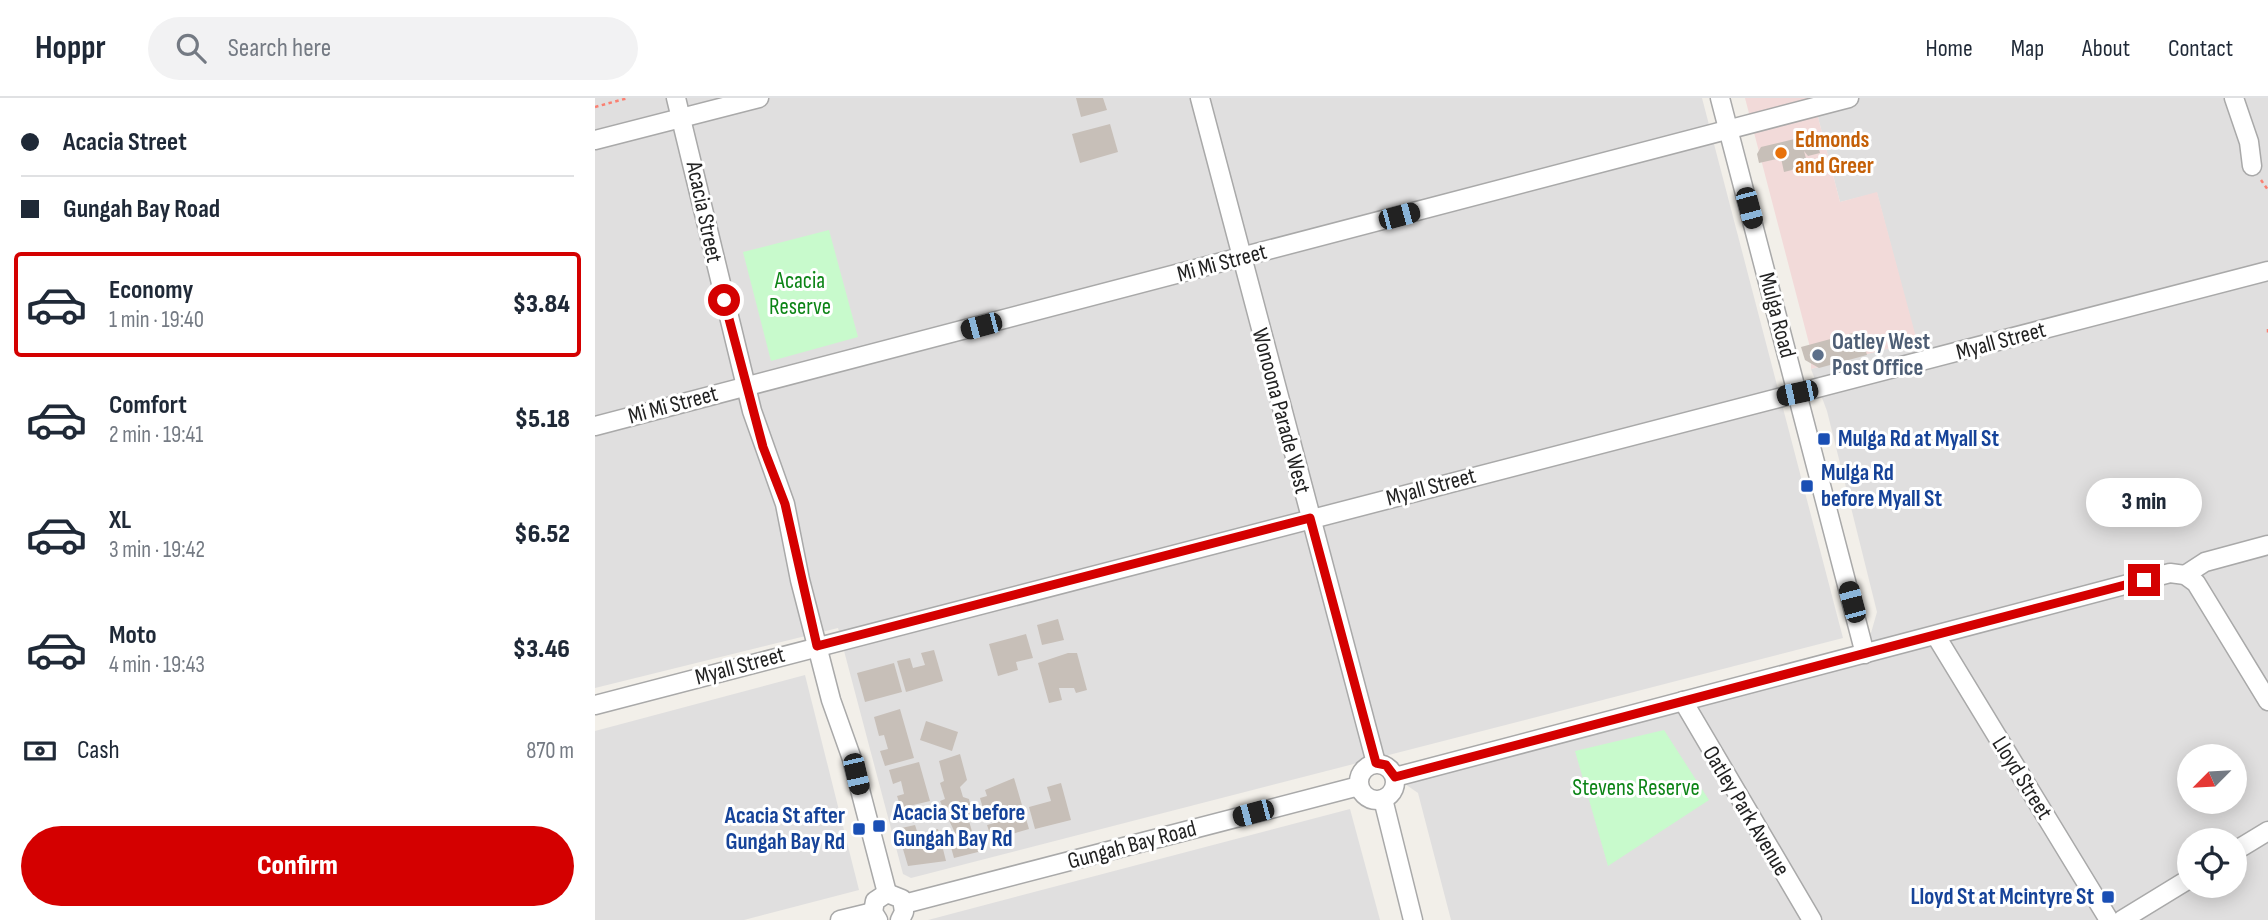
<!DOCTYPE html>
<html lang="en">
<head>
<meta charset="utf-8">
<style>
	body { margin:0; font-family:"Sofia Sans Condensed",sans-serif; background:#f2f2f3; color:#1f2937; height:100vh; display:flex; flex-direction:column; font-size:26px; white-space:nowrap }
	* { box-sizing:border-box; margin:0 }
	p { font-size:23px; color:#747a83 }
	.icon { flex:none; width:38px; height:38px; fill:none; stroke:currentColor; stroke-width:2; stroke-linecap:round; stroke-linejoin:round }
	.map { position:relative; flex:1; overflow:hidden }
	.side { display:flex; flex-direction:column; background:#fff; width:595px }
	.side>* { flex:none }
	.guide { display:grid; align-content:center; height:154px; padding:0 21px; background:#fff }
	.needle { width:46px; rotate:246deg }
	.fabs { position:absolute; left:1582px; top:646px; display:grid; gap:14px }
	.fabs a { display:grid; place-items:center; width:70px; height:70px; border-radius:50%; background:#fff; box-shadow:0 4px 18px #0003; font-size:35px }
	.end { position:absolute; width:32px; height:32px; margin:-16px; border:9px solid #d40000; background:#fff; box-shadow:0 0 0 4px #fff }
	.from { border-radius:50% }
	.bubble { position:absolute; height:49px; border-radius:24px; background:#fff; box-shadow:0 4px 18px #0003; font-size:23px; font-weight:800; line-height:49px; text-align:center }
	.car { position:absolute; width:21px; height:42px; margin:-21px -10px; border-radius:9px; box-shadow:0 0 5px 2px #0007; background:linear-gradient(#222 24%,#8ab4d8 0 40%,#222 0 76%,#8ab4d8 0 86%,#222 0) }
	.guide b { display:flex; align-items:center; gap:24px; height:66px; font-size:26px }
	.guide b+b { border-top:2px solid #e0e1e3 }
	.guide i { width:18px; height:18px; background:#1f2937 }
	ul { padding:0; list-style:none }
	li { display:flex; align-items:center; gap:21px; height:105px; margin:0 14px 10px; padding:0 7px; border:4px solid transparent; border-radius:7px }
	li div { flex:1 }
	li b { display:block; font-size:26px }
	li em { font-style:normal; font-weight:800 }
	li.on { border-color:#d40000 }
	li>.icon { width:63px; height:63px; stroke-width:1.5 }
	.pay { display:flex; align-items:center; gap:18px; height:77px; padding:0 21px; font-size:26px }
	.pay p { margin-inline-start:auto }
	.cta { display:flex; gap:14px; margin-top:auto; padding:14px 21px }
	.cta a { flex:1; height:80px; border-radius:42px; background:#d40000; color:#fff; font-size:28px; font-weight:800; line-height:80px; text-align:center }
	header { display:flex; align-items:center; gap:42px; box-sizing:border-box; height:98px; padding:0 35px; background:#fff; border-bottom:2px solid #e0e1e3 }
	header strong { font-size:33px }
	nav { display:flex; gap:38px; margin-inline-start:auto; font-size:24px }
	.search { width:490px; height:63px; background:#f2f2f3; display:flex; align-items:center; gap:18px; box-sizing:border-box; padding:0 24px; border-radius:38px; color:#747a83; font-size:26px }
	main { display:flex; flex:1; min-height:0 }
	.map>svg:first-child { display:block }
	.residential { fill:#e0dfdf; fill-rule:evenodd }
	.commercial { fill:#f2dad9 }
	.park { fill:#c8facc }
	.building { fill:#c7bfb8 }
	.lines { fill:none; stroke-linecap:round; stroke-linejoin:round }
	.minor-casing { stroke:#a9a9a9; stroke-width:21 }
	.path { stroke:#fa8072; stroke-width:2.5; stroke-dasharray:3.5 3.5; stroke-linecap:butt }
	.minor { stroke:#fff; stroke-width:18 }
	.route { stroke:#d40000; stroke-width:9 }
	.food-dot { fill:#e8710a; stroke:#fff; stroke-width:2.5 }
	.service-dot { fill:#5c6f8a; stroke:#fff; stroke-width:2.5 }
	.transit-dot { fill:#1a4fb4; stroke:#fff; stroke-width:2.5 }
	.labels { text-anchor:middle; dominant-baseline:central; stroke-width:6; stroke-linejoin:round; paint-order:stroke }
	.food-label { font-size:23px; font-weight:bold; fill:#c56008; stroke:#fff; text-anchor:start }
	.street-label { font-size:23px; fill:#222; stroke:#fff }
	.park-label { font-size:23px; fill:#0c8416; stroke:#fff }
	.service-label { font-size:23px; font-weight:bold; fill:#4e5e75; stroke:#fff; text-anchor:start }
	.transit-label { font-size:23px; font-weight:bold; fill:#164399; stroke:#fff; text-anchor:start }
</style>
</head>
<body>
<header>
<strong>Hoppr</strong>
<div class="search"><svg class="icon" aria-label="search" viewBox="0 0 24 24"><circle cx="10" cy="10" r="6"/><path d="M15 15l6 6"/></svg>Search here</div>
<nav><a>Home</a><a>Map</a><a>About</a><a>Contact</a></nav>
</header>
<main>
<section class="side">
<div class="guide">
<b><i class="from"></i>Acacia Street</b>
<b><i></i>Gungah Bay Road</b>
</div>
<ul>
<li class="on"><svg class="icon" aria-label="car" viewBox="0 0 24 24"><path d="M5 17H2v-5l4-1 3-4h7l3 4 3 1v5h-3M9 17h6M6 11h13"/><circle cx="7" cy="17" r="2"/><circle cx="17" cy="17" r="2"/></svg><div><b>Economy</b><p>1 min · 19:40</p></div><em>$3.84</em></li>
<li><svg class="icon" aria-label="car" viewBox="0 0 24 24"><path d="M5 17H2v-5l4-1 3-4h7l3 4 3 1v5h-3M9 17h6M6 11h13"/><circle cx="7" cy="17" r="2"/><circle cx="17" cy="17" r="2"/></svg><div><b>Comfort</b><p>2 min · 19:41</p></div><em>$5.18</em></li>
<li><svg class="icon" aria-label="car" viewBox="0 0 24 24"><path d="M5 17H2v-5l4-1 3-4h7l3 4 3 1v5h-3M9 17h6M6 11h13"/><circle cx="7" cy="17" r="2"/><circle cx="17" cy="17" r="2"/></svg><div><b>XL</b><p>3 min · 19:42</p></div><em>$6.52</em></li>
<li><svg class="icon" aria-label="car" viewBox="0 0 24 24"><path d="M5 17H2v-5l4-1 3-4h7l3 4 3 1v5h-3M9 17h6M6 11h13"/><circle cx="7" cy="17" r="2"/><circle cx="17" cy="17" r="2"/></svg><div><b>Moto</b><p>4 min · 19:43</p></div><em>$3.46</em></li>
</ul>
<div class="pay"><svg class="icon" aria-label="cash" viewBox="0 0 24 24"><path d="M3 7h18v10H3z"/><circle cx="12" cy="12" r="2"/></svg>Cash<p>870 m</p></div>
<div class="cta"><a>Confirm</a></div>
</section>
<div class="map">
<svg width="1673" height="822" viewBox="0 0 1673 822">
	<rect width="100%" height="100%" fill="#f2efe9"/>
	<g class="residential">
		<polygon points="0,0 1107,0 1248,540 316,780 308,776 243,530 0,590"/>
		<path d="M1218 0H1673V822H856L823 695 800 679 1270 556 1282 514 1232 313 1216 271 1321 243 1282 95 1245 104ZM1594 658H1640V704H1594ZM1594 742H1640V788H1594Z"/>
		<polygon points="210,577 264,792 149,822 0,822 0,633"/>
		<polygon points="755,711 785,822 333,822"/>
	</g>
	<polygon class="commercial" points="1150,0 1218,0 1245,104 1282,94 1322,243 1216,271 1216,253"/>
	<g class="park">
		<polygon points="234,132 263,239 176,263 148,154"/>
		<polygon points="1069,632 1114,702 1013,768 980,653"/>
	</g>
	<g class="building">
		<polygon points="481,0 508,0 512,12 486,19"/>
		<polygon points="515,26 523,54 485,65 477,36"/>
		<polygon points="1220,36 1225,55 1213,58 1209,53 1213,68 1189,74 1186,60 1164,65 1162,56 1166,49"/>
		<polygon points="1265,233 1272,257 1224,270 1210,262 1206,249"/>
		<polygon points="463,521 469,542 447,547 442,527"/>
		<polygon points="431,536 438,560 421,564 423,572 403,578 394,546"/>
		<polygon points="339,552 348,583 311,594 302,563 315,560 318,570 330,567 326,555"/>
		<polygon points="473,555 482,555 492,592 481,595 479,590 464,590 467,602 454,605 443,565"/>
		<polygon points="299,565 307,594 270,604 262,575"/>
		<polygon points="305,611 319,660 290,668 285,653 293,651 289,637 284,638 279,619"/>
		<polygon points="331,623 363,634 357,653 325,642"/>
		<polygon points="365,656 372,682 365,689 368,699 374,701 377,715 372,716 378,737 385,741 387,753 359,760 354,742 360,735 345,703 350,701 345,685 349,683 344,663"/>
		<polygon points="324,664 335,703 306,710 302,698 309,696 306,683 298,686 294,672"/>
		<polygon points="419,680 434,731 397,742 392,727 403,724 401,718 391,721 385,700 392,698 390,692"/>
		<polygon points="466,685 476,722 440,731 434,709 456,703 452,689"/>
		<polygon points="320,727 323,736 343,731 351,763 313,768 302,731"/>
	</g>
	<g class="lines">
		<g class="minor-casing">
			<g id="minor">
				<polyline points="81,0 157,313 190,406 205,482 236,602 257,661 292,795"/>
				<polyline points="605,0 781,665"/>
				<polyline points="1125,0 1270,556"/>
				<polyline points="1639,0 1654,44 1657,68"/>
				<polyline points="0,42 164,0"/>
				<polyline points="0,328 1254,0"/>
				<polyline points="1590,477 1610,464 1673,447"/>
				<polyline points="1341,538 1514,822"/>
				<polyline points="1088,603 1217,822"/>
				<polyline points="0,607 1673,173"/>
				<circle cx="782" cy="684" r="18"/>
				<polyline points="800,679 1575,475 1590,477 1601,485 1673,603"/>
				<polyline points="788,701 818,822"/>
				<polyline points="1640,753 1673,733"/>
				<polyline points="309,806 764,688"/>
				<polyline points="245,822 278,814"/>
				<polyline points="283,822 278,814 280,803 292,795 307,801 309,814 305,822"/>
				<polyline points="1527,822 1594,781"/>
			</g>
		</g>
		<g class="path">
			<polyline points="0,9 33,0"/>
			<polyline points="1666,82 1673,92"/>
			<polyline points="1673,231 1673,237"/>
		</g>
		<use href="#minor" class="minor"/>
	</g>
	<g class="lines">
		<polyline class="route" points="129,202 168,349 190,406 222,548 715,420 781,665 791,667 800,679 1549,482"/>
	</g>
	<circle class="food-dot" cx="1186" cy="55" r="7"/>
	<circle class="service-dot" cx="1223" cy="257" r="7"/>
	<g class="transit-dot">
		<rect x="1222" y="334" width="14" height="14" rx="3.5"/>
		<rect x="1205" y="381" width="14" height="14" rx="3.5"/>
		<rect x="277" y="721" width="14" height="14" rx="3.5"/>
		<rect x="257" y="724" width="14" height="14" rx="3.5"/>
		<rect x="1506" y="792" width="14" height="14" rx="3.5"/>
	</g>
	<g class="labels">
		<g class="food-label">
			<text x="1200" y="42">Edmonds<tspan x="1200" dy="26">and Greer</tspan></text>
		</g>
		<g class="street-label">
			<text transform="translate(109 114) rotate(78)">Acacia Street</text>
			<text transform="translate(627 165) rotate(-15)">Mi Mi Street</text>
			<text transform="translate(1182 217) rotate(75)">Mulga Road</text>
			<text transform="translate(1406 243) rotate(-15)">Myall Street</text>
			<text transform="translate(78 307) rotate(-15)">Mi Mi Street</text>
			<text transform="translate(686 313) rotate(75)">Wonoona Parade West</text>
			<text transform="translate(836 389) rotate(-15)">Myall Street</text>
			<text transform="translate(145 568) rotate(-15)">Myall Street</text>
			<text transform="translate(1427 680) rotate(58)">Lloyd Street</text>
			<text transform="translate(1151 713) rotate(59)">Oatley Park Avenue</text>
			<text transform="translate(537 747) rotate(-15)">Gungah Bay Road</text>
		</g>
		<g class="park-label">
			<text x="205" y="183">Acacia<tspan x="205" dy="26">Reserve</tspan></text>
			<text x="1041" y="690">Stevens Reserve</text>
		</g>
		<g class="service-label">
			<text x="1237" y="244">Oatley West<tspan x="1237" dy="26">Post Office</tspan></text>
		</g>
		<g class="transit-label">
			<text x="1243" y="341">Mulga Rd at Myall St</text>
			<text x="1226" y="375">Mulga Rd<tspan x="1226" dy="26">before Myall St</tspan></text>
			<text x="298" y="715">Acacia St before<tspan x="298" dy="26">Gungah Bay Rd</tspan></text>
			<text x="250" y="718" text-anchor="end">Acacia St after<tspan x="250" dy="26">Gungah Bay Rd</tspan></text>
			<text x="1499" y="799" text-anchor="end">Lloyd St at Mcintyre St</text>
		</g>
	</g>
</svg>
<div class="fabs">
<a><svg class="needle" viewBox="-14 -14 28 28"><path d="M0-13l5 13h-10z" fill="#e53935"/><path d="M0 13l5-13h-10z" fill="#747a83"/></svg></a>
<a><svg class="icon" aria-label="locate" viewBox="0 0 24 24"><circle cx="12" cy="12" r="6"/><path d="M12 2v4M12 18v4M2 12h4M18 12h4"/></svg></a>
</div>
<i class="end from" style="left:129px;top:202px"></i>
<i class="end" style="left:1549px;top:482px"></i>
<div class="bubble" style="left:1491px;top:380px;width:116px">3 min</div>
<i class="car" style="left:1154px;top:110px;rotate:165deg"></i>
<i class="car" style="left:804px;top:118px;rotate:75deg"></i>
<i class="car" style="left:386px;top:228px;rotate:255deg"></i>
<i class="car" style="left:1202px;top:295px;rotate:258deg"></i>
<i class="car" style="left:1257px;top:504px;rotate:345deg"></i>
<i class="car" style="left:261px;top:676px;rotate:167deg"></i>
<i class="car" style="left:658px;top:715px;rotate:255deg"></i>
</div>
</main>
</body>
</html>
